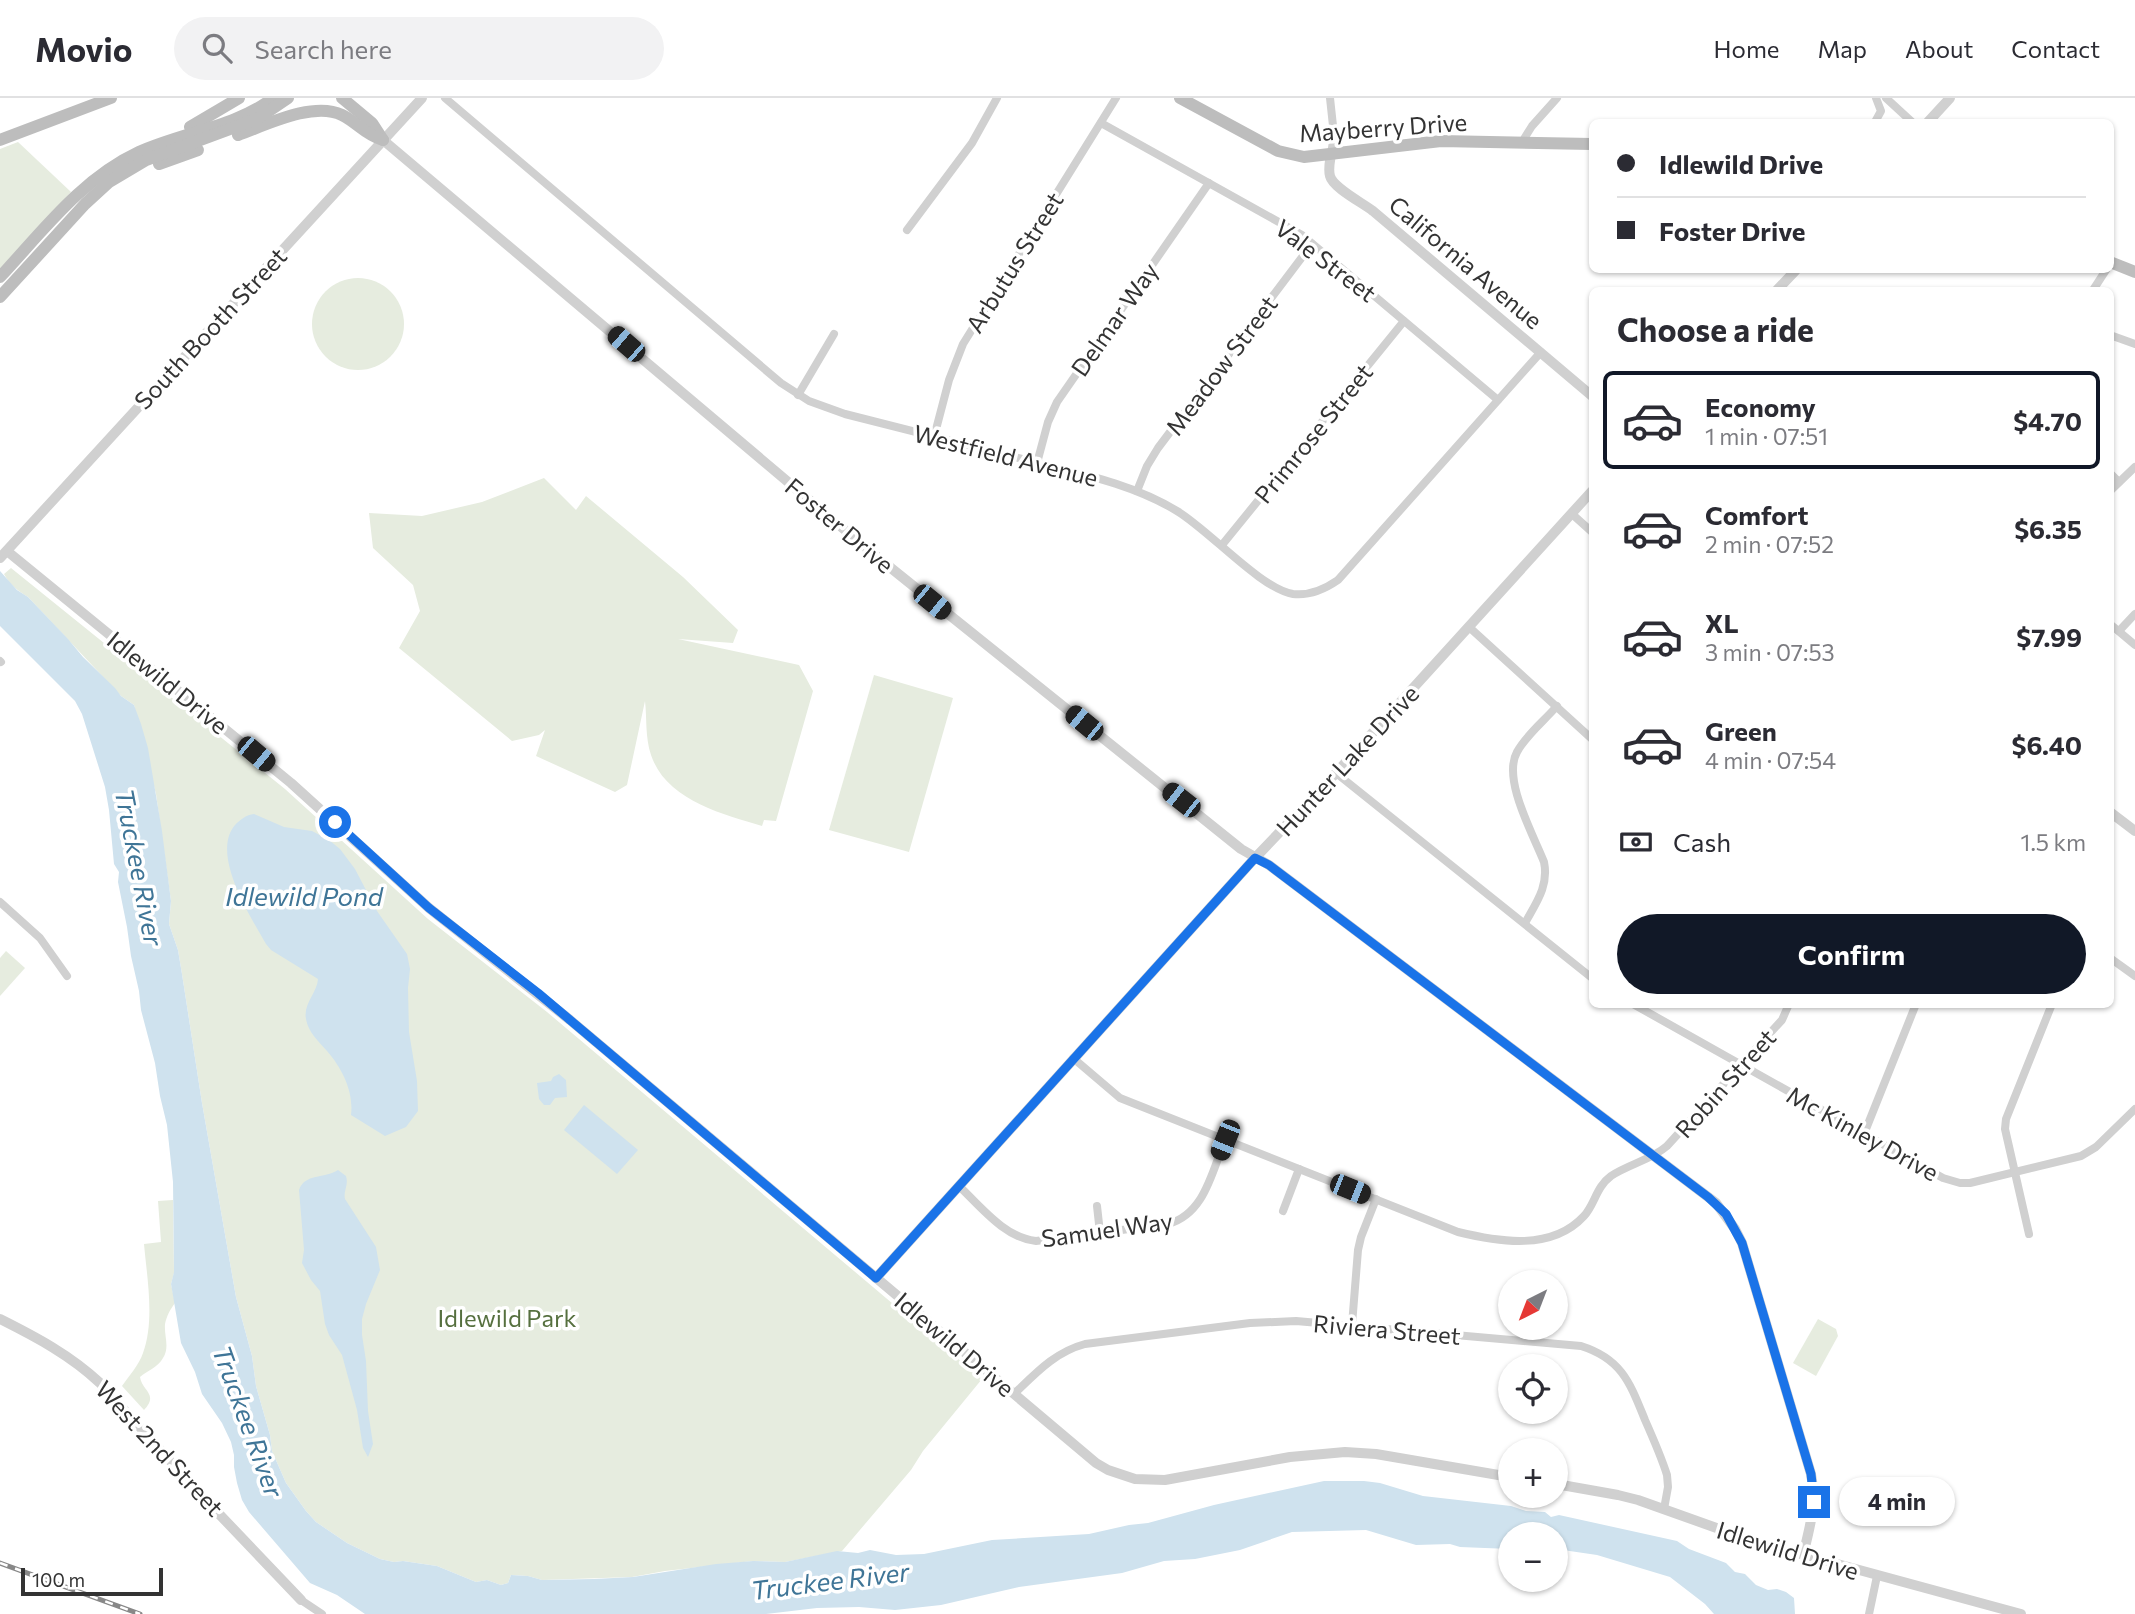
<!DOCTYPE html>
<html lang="en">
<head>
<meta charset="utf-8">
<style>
	body { margin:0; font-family:Commissioner,sans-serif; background:#f2f2f3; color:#2b2b33; height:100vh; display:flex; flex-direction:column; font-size:26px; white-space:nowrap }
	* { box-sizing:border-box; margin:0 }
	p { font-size:23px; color:#7c7c81 }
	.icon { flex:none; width:38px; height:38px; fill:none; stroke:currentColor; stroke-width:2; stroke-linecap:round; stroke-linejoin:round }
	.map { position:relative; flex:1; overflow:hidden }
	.panel { position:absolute; left:1589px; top:189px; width:525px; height:721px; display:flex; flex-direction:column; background:#fff; border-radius:10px; box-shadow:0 2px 5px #0004 }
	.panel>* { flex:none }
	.banner { position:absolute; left:1589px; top:21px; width:525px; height:154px; border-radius:10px; box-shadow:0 2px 5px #0004; display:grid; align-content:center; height:154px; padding:0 28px; background:#fff }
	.needle { width:46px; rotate:222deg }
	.tools { position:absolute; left:1498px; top:1172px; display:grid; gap:14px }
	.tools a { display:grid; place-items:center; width:70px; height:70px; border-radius:50%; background:#fff; box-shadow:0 2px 5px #0004; font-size:35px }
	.scale { position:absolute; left:21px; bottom:18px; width:142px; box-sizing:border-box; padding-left:7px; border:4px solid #333; border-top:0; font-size:19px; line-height:24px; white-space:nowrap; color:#333; -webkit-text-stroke:5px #fff; paint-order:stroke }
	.end { position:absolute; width:32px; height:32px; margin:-16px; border:9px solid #1a73e8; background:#fff; box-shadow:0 0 0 4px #fff }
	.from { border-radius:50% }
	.bubble { position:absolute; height:49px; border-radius:24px; background:#fff; box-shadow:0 2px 5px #0004; font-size:23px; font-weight:700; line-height:49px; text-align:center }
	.car { position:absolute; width:21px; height:42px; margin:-21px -10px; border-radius:9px; box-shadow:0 0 5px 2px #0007; background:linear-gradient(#222 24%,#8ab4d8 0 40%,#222 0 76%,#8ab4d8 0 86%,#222 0) }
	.banner b { display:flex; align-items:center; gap:24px; height:66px; font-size:26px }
	.banner b+b { border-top:2px solid #e1e1e2 }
	.banner i { width:18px; height:18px; background:#2b2b33 }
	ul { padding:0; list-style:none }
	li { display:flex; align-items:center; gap:21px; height:98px; margin:0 14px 10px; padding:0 14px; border:4px solid transparent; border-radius:10px }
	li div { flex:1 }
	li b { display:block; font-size:26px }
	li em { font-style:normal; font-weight:700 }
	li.on { border-color:#111827 }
	li>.icon { width:63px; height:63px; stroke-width:1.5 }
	h2 { padding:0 28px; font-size:32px; line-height:84px }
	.pay { display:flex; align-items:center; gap:18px; height:77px; padding:0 28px; font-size:26px }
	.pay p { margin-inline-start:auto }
	.primary-button { display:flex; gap:14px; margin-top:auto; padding:14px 28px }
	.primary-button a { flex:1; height:80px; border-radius:42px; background:#111827; color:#fff; font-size:28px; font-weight:700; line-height:80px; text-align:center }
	header { display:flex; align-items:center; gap:42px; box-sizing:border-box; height:98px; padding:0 35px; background:#fff; border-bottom:2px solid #e1e1e2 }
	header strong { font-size:33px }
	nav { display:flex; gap:38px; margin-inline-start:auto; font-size:24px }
	.search { width:490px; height:63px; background:#f2f2f3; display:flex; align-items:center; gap:18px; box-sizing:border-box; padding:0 24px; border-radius:38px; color:#7c7c81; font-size:26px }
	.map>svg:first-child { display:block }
	.green { fill:#e6ecdf }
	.water { fill:#cfe2ee }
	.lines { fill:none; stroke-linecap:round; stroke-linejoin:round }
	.minor { stroke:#d0d0d0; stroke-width:8 }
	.tertiary { stroke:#d0d0d0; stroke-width:10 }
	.secondary { stroke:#bdbdbd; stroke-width:12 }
	.rail-casing { stroke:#888; stroke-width:5 }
	.rail { stroke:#fff; stroke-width:2.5; stroke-dasharray:8; stroke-linecap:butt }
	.route { stroke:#1a73e8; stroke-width:9 }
	.labels { text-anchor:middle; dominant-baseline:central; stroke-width:7; stroke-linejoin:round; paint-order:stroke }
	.street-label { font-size:24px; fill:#333; stroke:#fff }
	.park-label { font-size:24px; fill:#56703f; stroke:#fff }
	.water-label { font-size:26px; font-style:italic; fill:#3f7597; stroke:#fff }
</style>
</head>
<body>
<header>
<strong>Movio</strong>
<div class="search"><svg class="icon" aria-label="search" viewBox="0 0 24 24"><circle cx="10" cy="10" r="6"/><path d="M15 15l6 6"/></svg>Search here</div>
<nav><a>Home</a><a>Map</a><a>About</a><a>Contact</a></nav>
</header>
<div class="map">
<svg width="2135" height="1516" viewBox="0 0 2135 1516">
	<rect width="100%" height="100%" fill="#fff"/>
	<g class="green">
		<polygon points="18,44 71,94 0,172 0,51"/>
		<circle cx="358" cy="226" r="46"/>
		<path d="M544 380 576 412 586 398 683 479 738 532 733 545 678 541 799 567 813 593 776 723 764 722 762 728C722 716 666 702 651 657 645 639 647 620 645 603L627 687 615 694 536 658 545 632 539 637 512 643 399 550 420 513 413 487 373 450 369 415 422 418 482 404Z"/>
		<path d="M11 470 285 691 428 821 547 914 982 1281 923 1353 911 1372 842 1453 785 1464 753 1463 665 1473 632 1479 542 1482 528 1478 511 1477 508 1485 501 1487 487 1482 476 1484 437 1468 403 1463 394 1464 380 1461 347 1445 316 1424 306 1413 286 1385 272 1353 270 1337 256 1288 252 1258 236 1199 202 1005 182 876 178 852 169 826 171 803 156 696 134 607 121 598 28 499C18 493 9 486 4 476Z"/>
		<polygon points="874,577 953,600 909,754 829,732"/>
		<polygon points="6,853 25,870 0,898 0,860"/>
		<path d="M173 1102 174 1175 171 1186 175 1205C170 1212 167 1217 165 1226 164 1238 170 1249 163 1260 158 1269 147 1273 140 1279 142 1293 159 1296 144 1312L122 1288C129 1278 139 1267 143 1255 155 1222 147 1180 144 1146L161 1144 158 1103Z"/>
		<polygon points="1818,1221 1836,1231 1838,1238 1816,1278 1793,1265"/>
	</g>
	<g class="water">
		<polygon points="0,473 17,492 28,499 68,541 83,559 115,590 121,598 134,607 141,626 148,650 162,733 171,803 169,826 178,852 182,876 202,1005 236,1199 252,1258 256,1288 270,1337 272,1353 286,1385 306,1413 316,1424 347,1445 380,1461 394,1464 403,1463 437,1468 476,1484 487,1482 501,1487 508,1485 511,1477 528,1478 542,1482 594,1481 633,1479 716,1466 753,1463 785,1464 837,1453 858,1455 870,1452 896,1457 924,1456 992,1442 1089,1436 1129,1427 1148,1425 1214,1407 1324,1383 1364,1383 1380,1385 1423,1398 1511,1408 1526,1413 1545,1414 1551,1419 1559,1417 1677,1443 1689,1451 1726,1465 1735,1474 1745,1476 1756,1487 1768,1492 1777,1491 1786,1494 1794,1500 1795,1516 1714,1516 1705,1506 1670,1479 1597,1457 1556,1451 1556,1437 1510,1437 1510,1451 1460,1449 1450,1446 1416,1447 1366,1432 1292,1434 1240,1452 1195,1461 1164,1463 1122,1475 1019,1489 941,1507 895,1512 859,1509 817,1510 766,1516 365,1516 337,1497 310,1485 249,1414 242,1402 237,1385 234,1369 234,1357 231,1344 222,1325 202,1296 195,1274 181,1245 171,1186 174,1174 173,1084 167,1027 160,998 155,965 141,912 139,893 131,858 127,829 118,784 119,774 114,766 109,712 105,689 82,616 75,603 0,528"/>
		<path d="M254 716 284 729 312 733 329 742 340 751 355 771 377 813 407 856 410 871 408 890 409 934 417 983 418 1013 406 1029 385 1038 351 1017C354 994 342 970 327 953 319 944 308 934 306 921 303 906 317 895 318 881L271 852 266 846C251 819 210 756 235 727 241 721 246 717 254 716Z"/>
		<polygon points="559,976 566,982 567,999 555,1000 550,1007 544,1007 539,1001 537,985 551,983 553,979"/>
		<polygon points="584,1007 638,1052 617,1076 564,1032"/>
		<path d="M338 1072 346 1078C349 1087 343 1093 345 1101L376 1149 380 1172 366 1206 362 1221V1237L366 1263 368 1313 373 1346 368 1359 363 1350 357 1312 342 1257 329 1237 325 1226 320 1193 311 1182 302 1165 304 1152 299 1092C305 1075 324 1081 338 1072Z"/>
	</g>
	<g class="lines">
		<g class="minor">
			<path d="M445 0 781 285 809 303 845 316C905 331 965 347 1026 362 1077 375 1131 385 1177 413 1209 432 1261 491 1293 496 1310 498 1325 491 1338 482L1541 254"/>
			<polyline points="1330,0 1334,37 1331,56"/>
			<polyline points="1886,0 1912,24"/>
			<polyline points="1875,24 1881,13 1876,0"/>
			<polyline points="1101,25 1302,137 1498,302"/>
			<polyline points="1522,44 1532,28 1557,0"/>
			<polyline points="907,132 972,45 997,0"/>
			<polyline points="2093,192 2106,172"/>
			<polyline points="2110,237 2135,246"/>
			<polyline points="798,297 834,236"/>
			<polyline points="934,339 949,282 963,246 1116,0"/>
			<polyline points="1037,365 1048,324 1057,304 1209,85"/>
			<polyline points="2110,375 2119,384"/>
			<polyline points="1137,393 1147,368 1158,350 1312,146"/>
			<polyline points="2110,393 2135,369"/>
			<polyline points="1572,416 1592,434"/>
			<polyline points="1222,447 1404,223"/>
			<polyline points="2110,526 2135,547"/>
			<polyline points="1469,529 1592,641"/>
			<polyline points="2119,533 2135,516"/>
			<polyline points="0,563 1,564"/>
			<polyline points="1336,675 1592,880"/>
			<polyline points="0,804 40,840 67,878"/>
			<path d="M1525 825C1536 805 1549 788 1544 764 1533 736 1502 681 1517 654 1526 637 1544 623 1557 608"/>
			<polyline points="2110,860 2135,878"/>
			<polyline points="1633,906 1943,1080 1960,1085 1970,1085 2081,1058 2096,1049 2135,1011"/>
			<path d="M1073 960 1120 1000 1458 1134C1499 1144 1552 1153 1584 1118 1595 1106 1596 1089 1611 1078 1629 1066 1651 1062 1667 1048L1782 922 1789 906"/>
			<polyline points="1864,1036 1916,906"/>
			<path d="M959 1088C981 1109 1005 1140 1036 1143L1168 1126C1205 1116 1212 1073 1225 1042"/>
			<polyline points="1097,1108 1100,1135"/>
			<polyline points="1283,1113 1299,1071"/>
			<polyline points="2029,1136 2005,1031 2006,1021 2052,906"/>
			<polyline points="1352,1227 1358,1152 1361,1139 1376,1101"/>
			<path d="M1014 1296C1036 1275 1055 1254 1085 1246L1250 1225 1296 1223 1581 1248C1622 1261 1630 1285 1645 1322 1653 1340 1661 1358 1667 1377L1668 1389 1664 1411"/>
			<polyline points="301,1502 322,1516"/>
			<polyline points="1869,1516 1877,1478"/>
		</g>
		<g class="tertiary">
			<polyline points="1928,24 1950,0"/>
			<path d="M383 42 871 454 1241 751 1269 767 1716 1105 1735 1131 1742 1145 1811 1376C1817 1405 1810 1429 1803 1457"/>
			<path d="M1331 56C1330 63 1328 71 1330 78 1333 90 1363 105 1373 113L1592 298"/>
			<polyline points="1777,192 1796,172"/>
			<polyline points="7,453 291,685 429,810 570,922 1096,1365 1108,1372 1135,1381 1165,1382 1290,1359 1345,1354 1376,1356 1510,1379"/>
			<polyline points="0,460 422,0"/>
			<polyline points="2110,714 2135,733"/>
			<polyline points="876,1180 1255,760 1336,675 1592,393"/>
			<path d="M0 1221C36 1239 70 1257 100 1285L200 1396 301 1502"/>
			<polyline points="1556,1386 1618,1397 1638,1402 1753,1443 2021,1516"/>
		</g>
		<g class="secondary">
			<polyline points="342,0 372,25 383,42"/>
			<polyline points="1180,0 1278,53 1304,59 1441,43 1592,46"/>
			<polyline points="190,29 239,0"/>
			<path d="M238 37C266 27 313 3 342 17 358 25 364 36 383 42"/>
			<polyline points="0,42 111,0"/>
			<polyline points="159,66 198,52"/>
			<polyline points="2110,164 2135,174"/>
			<path d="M0 179C42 134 81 81 139 54 180 35 238 28 273 0"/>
			<polyline points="0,199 85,106 109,84 146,62 257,21 288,0"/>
		</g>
		<g class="rail-casing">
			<polyline id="rail" points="0,1465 140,1516"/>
		</g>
		<use href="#rail" class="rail"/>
	</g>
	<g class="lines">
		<polyline class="route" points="335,724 429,810 538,895 876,1180 1255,760 1269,767 1708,1099 1726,1116 1742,1145 1811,1376 1814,1404"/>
	</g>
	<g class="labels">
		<g class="street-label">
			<text transform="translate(1383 29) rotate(-4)">Mayberry Drive</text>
			<text transform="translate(1326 162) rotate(37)">Vale Street</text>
			<text transform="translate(1014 164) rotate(-58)">Arbutus Street</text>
			<text transform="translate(1466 164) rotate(40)">California Avenue</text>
			<text transform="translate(1114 221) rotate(-55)">Delmar Way</text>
			<text transform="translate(210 230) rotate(-47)">South Booth Street</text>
			<text transform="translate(1221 267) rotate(-53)">Meadow Street</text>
			<text transform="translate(1313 335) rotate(-51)">Primrose Street</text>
			<text transform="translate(1006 357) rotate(14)">Westfield Avenue</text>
			<text transform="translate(840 427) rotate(40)">Foster Drive</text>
			<text transform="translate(168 584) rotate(39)">Idlewild Drive</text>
			<text transform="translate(1347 662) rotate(-47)">Hunter Lake Drive</text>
			<text transform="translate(1725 985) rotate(-48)">Robin Street</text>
			<text transform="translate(1863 1035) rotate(29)">Mc Kinley Drive</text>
			<text transform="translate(1107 1131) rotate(-8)">Samuel Way</text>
			<text transform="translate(1387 1231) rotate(5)">Riviera Street</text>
			<text transform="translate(955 1246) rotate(40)">Idlewild Drive</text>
			<text transform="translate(160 1350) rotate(47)">West 2nd Street</text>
			<text transform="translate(1788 1452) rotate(17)">Idlewild Drive</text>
		</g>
		<g class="park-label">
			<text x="507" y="1219">Idlewild Park</text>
		</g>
		<g class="water-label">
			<text transform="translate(140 769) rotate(79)">Truckee River</text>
			<text x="304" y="797">Idlewild Pond</text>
			<text transform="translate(249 1323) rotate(70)">Truckee River</text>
			<text transform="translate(830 1482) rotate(-7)">Truckee River</text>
		</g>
	</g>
</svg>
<div class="tools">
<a><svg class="needle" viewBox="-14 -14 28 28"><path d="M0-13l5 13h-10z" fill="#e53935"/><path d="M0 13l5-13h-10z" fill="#7c7c81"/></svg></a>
<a><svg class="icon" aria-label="locate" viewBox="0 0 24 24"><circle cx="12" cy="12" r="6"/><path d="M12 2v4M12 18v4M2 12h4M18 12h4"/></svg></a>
<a>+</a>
<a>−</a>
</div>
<div class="scale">100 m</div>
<i class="end from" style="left:335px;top:724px"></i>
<i class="end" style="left:1814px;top:1404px"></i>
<div class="bubble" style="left:1839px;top:1379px;width:116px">4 min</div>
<i class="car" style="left:626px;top:246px;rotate:311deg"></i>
<i class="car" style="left:932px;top:504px;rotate:129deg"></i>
<i class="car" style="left:1084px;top:625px;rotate:309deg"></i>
<i class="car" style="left:256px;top:656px;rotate:130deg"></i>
<i class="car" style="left:1181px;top:702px;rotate:308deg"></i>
<i class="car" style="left:1225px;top:1042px;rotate:202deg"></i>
<i class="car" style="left:1350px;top:1091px;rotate:112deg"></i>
<div class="banner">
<b><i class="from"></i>Idlewild Drive</b>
<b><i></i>Foster Drive</b>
</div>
<section class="panel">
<h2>Choose a ride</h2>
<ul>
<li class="on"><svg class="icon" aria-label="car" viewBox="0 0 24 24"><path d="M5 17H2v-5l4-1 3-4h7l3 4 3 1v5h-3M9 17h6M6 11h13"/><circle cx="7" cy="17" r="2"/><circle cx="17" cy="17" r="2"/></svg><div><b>Economy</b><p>1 min · 07:51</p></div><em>$4.70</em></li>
<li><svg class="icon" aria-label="car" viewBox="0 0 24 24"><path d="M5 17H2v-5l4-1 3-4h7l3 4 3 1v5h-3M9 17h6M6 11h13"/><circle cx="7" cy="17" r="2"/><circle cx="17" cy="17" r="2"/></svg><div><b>Comfort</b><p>2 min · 07:52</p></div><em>$6.35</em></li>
<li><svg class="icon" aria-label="car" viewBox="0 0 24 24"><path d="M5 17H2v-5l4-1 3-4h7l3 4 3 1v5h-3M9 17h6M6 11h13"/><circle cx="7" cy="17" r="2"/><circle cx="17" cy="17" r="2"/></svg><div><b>XL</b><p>3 min · 07:53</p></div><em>$7.99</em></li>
<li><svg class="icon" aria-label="car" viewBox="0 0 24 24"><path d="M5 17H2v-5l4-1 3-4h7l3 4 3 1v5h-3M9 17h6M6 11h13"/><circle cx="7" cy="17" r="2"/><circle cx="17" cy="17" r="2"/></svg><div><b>Green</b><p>4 min · 07:54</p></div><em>$6.40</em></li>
</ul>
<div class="pay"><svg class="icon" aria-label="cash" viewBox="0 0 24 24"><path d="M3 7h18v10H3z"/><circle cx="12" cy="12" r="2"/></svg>Cash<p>1.5 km</p></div>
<div class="primary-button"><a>Confirm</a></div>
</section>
</div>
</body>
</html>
